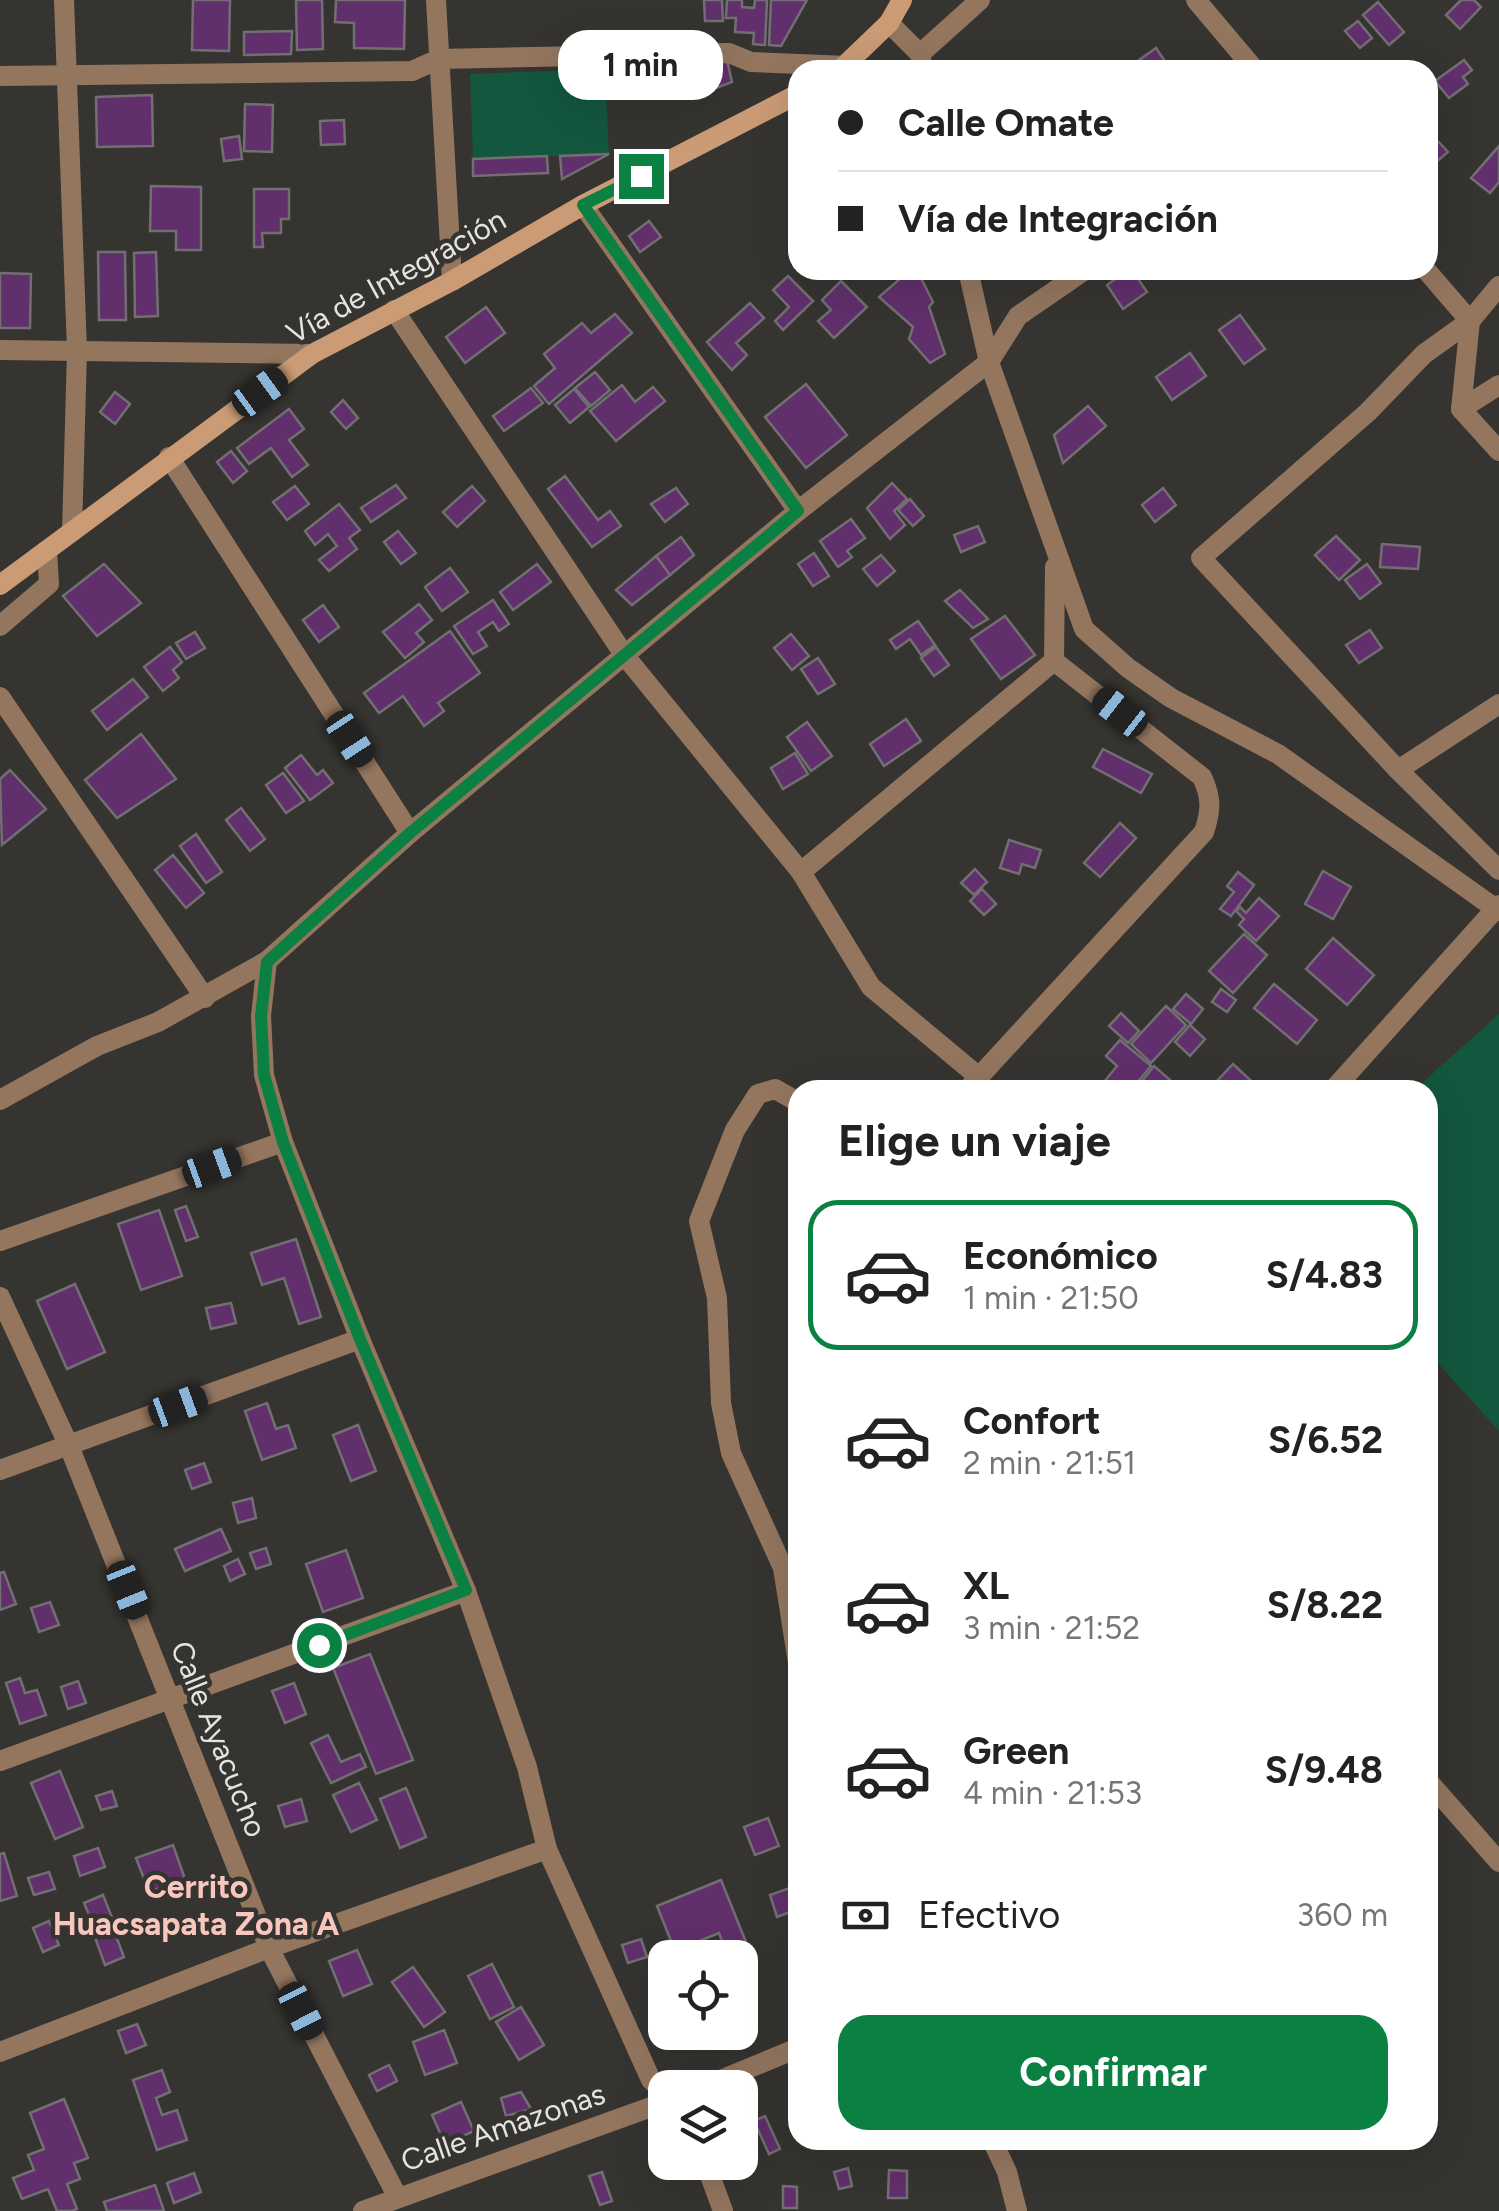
<!DOCTYPE html>
<html lang="es">
<head>
<meta charset="utf-8">
<style>
	body { margin:0; font-family:Figtree,sans-serif; background:#f6f6f6; color:#222; height:100vh; display:flex; flex-direction:column; font-size:38px; white-space:nowrap }
	* { box-sizing:border-box; margin:0 }
	p { font-size:32px; color:#767676 }
	.icon { flex:none; width:55px; height:55px; fill:none; stroke:currentColor; stroke-width:2; stroke-linecap:round; stroke-linejoin:round }
	.map { position:relative; flex:1; overflow:hidden }
	.panel { position:absolute; left:788px; top:1080px; width:650px; height:1070px; display:flex; flex-direction:column; background:#fff; border-radius:30px; box-shadow:0 10px 40px #0002 }
	.panel>* { flex:none }
	.top-card { position:absolute; left:788px; top:60px; width:650px; height:220px; border-radius:30px; box-shadow:0 10px 40px #0002; display:grid; align-content:center; height:220px; padding:0 50px; background:#fff }
	.buttons { position:absolute; left:648px; top:1940px; display:grid; gap:20px }
	.buttons a { display:grid; place-items:center; width:110px; height:110px; border-radius:20px; background:#fff; box-shadow:0 10px 40px #0002; font-size:50px }
	.end { position:absolute; width:45px; height:45px; margin:-22px; border:12px solid #0b8043; background:#fff; box-shadow:0 0 0 5px #fff }
	.from { border-radius:50% }
	.bubble { position:absolute; height:70px; border-radius:30px; background:#fff; box-shadow:0 10px 40px #0002; font-size:32px; font-weight:700; line-height:70px; text-align:center }
	.car { position:absolute; width:30px; height:60px; margin:-30px -15px; border-radius:12px; box-shadow:0 0 8px 2px #0007; background:linear-gradient(#222 24%,#8ab4d8 0 40%,#222 0 76%,#8ab4d8 0 86%,#222 0) }
	.top-card b { display:flex; align-items:center; gap:35px; height:95px; font-size:38px }
	.top-card b+b { border-top:2px solid #e0e0e0 }
	.top-card i { width:25px; height:25px; background:#222 }
	ul { padding:0; list-style:none }
	li { display:flex; align-items:center; gap:30px; height:150px; margin:0 20px 15px; padding:0 30px; border:5px solid transparent; border-radius:30px }
	li div { flex:1 }
	li b { display:block; font-size:38px }
	li em { font-style:normal; font-weight:700 }
	li.selected { border-color:#0b8043 }
	li>.icon { width:90px; height:90px; stroke-width:1.5 }
	h2 { padding:0 50px; font-size:45px; line-height:120px }
	.pay { display:flex; align-items:center; gap:25px; height:110px; padding:0 50px; font-size:38px }
	.pay p { margin-inline-start:auto }
	.primary-button { display:flex; gap:20px; margin-top:auto; padding:20px 50px }
	.primary-button a { flex:1; height:115px; border-radius:30px; background:#0b8043; color:#fff; font-size:40px; font-weight:700; line-height:115px; text-align:center }
	.map>svg:first-child { display:block }
	.green { fill:#13573e }
	.building { fill:#612f6c; stroke:#726f73; stroke-width:2.5 }
	.lines { fill:none; stroke-linecap:round; stroke-linejoin:round }
	.street { stroke:#94765f; stroke-width:20 }
	.secondary { stroke:#ca9b75; stroke-width:20 }
	.route { stroke:#0b8043; stroke-width:12 }
	.labels { text-anchor:middle; dominant-baseline:central; stroke-width:9; stroke-linejoin:round; paint-order:stroke }
	.street-label { font-size:30px; fill:#e5e4e2; stroke:#353430 }
	.neighbourhood-label { font-size:32px; font-weight:bold; fill:#f9c6bd; stroke:#353430 }
</style>
</head>
<body>
<div class="map">
<svg width="1499" height="2211" viewBox="0 0 1499 2211">
	<rect width="100%" height="100%" fill="#353430"/>
	<g class="green">
		<polygon points="605,69 609,154 473,159 470,74"/>
		<polygon points="1499,1014 1499,1431 1428,1352 1428,1090 1414,1090"/>
	</g>
	<g class="building">
		<polygon points="193,0 230,0 229,51 192,50"/>
		<polygon points="296,0 322,0 323,49 297,50"/>
		<polygon points="336,0 405,0 404,49 354,48 354,23 335,22"/>
		<polygon points="704,0 722,0 723,21 705,21"/>
		<polygon points="727,0 742,0 742,7 754,8 755,0 767,0 765,45 753,44 754,33 735,32 736,18 726,18"/>
		<polygon points="771,0 807,0 781,46 769,45"/>
		<polygon points="1461,0 1474,0 1481,7 1460,29 1446,15"/>
		<polygon points="1378,2 1404,32 1389,45 1363,15"/>
		<polygon points="1358,21 1372,38 1360,48 1345,31"/>
		<polygon points="292,31 291,54 244,55 244,32"/>
		<polygon points="1156,48 1171,70 1125,70"/>
		<polygon points="727,60 732,82 711,90 703,71"/>
		<polygon points="1464,60 1472,70 1463,77 1468,84 1449,98 1435,81"/>
		<polygon points="152,95 153,146 97,147 96,97"/>
		<polygon points="245,104 273,105 272,152 244,151"/>
		<polygon points="344,120 345,144 321,145 320,121"/>
		<polygon points="239,136 242,159 224,161 221,139"/>
		<polygon points="1433,136 1448,152 1428,169 1428,141"/>
		<polygon points="1499,146 1499,182 1490,193 1471,178"/>
		<polygon points="609,154 562,179 560,156"/>
		<polygon points="547,156 548,173 473,176 473,159"/>
		<polygon points="151,186 201,187 201,250 176,250 176,231 150,231"/>
		<polygon points="254,189 289,189 289,219 281,219 281,233 262,233 263,247 254,247"/>
		<polygon points="649,221 661,237 640,252 629,236"/>
		<polygon points="98,252 125,252 126,320 99,320"/>
		<polygon points="156,252 158,316 135,317 134,253"/>
		<polygon points="910,270 917,270 933,302 929,307 945,354 930,363 909,339 913,327 879,297"/>
		<polygon points="1128,270 1132,270 1147,292 1123,309 1107,285"/>
		<polygon points="0,273 31,274 30,328 0,328"/>
		<polygon points="788,276 813,301 783,330 775,321 789,307 773,290"/>
		<polygon points="841,281 867,307 834,338 818,321 831,310 822,300"/>
		<polygon points="750,303 764,318 736,343 747,355 732,370 707,342"/>
		<polygon points="486,307 505,333 465,363 446,337"/>
		<polygon points="615,314 632,333 549,404 534,386 555,368 544,354 582,323 591,333"/>
		<polygon points="1240,315 1265,349 1244,364 1219,330"/>
		<polygon points="1190,353 1206,376 1172,400 1156,377"/>
		<polygon points="595,372 610,390 591,406 575,388"/>
		<polygon points="806,384 847,435 806,468 765,417"/>
		<polygon points="622,385 635,402 653,387 665,401 616,441 590,411"/>
		<polygon points="531,388 543,403 504,431 493,416"/>
		<polygon points="574,389 589,407 570,423 555,405"/>
		<polygon points="115,392 130,404 115,424 100,412"/>
		<polygon points="343,400 358,418 346,429 331,412"/>
		<polygon points="1088,406 1106,426 1063,463 1054,435"/>
		<polygon points="289,409 304,429 289,440 308,465 292,477 271,448 249,464 237,448"/>
		<polygon points="231,451 247,471 233,483 217,462"/>
		<polygon points="565,476 598,520 610,511 621,526 592,547 548,489"/>
		<polygon points="892,483 907,499 894,511 905,525 890,539 867,508"/>
		<polygon points="396,485 406,498 371,522 361,508"/>
		<polygon points="295,486 309,504 287,520 273,502"/>
		<polygon points="472,486 485,501 457,527 443,512"/>
		<polygon points="676,488 688,504 665,522 651,504"/>
		<polygon points="1163,488 1176,505 1155,522 1142,505"/>
		<polygon points="910,499 924,516 913,526 898,510"/>
		<polygon points="339,504 360,530 349,538 357,549 329,571 319,560 337,546 328,534 315,545 305,531"/>
		<polygon points="851,519 865,538 847,551 852,557 838,567 820,541"/>
		<polygon points="978,526 985,542 961,552 954,535"/>
		<polygon points="398,531 416,553 401,564 384,542"/>
		<polygon points="1336,536 1360,560 1339,580 1315,555"/>
		<polygon points="681,537 694,555 670,575 656,556"/>
		<polygon points="1382,544 1420,547 1418,569 1380,567"/>
		<polygon points="814,553 829,576 813,586 798,564"/>
		<polygon points="881,555 895,571 877,586 863,569"/>
		<polygon points="656,556 670,575 632,605 616,590"/>
		<polygon points="104,564 141,603 97,636 63,596"/>
		<polygon points="537,564 551,582 513,610 500,592"/>
		<polygon points="1367,564 1381,583 1360,599 1345,580"/>
		<polygon points="450,568 468,592 442,611 425,587"/>
		<polygon points="960,590 988,619 973,628 945,601"/>
		<polygon points="493,600 509,624 499,631 493,622 478,632 487,646 473,654 454,626"/>
		<polygon points="419,604 432,620 416,633 424,642 405,658 383,632"/>
		<polygon points="323,605 339,627 319,642 303,620"/>
		<polygon points="1005,616 1035,655 1001,679 971,639"/>
		<polygon points="918,621 935,645 921,655 910,639 896,649 890,640"/>
		<polygon points="1370,630 1382,648 1359,663 1346,645"/>
		<polygon points="450,631 480,673 438,703 444,711 424,726 403,696 379,713 364,693"/>
		<polygon points="195,632 205,648 186,659 176,643"/>
		<polygon points="791,634 809,656 792,670 774,648"/>
		<polygon points="170,647 182,662 173,670 179,678 163,691 144,667"/>
		<polygon points="936,647 949,665 934,676 921,658"/>
		<polygon points="818,658 835,684 818,694 801,669"/>
		<polygon points="133,679 148,697 107,730 92,711"/>
		<polygon points="906,719 921,741 884,766 870,744"/>
		<polygon points="807,722 832,756 811,771 787,737"/>
		<polygon points="141,734 176,779 117,818 85,780"/>
		<polygon points="1103,749 1152,774 1141,793 1093,767"/>
		<polygon points="795,753 808,774 783,789 771,768"/>
		<polygon points="301,755 317,775 323,770 333,783 310,800 285,768"/>
		<polygon points="10,770 46,809 2,845 0,779"/>
		<polygon points="283,773 304,801 286,813 266,785"/>
		<polygon points="241,808 265,839 250,851 226,820"/>
		<polygon points="1120,823 1136,838 1100,877 1084,863"/>
		<polygon points="196,834 222,872 206,883 180,846"/>
		<polygon points="1009,840 1041,850 1035,868 1022,864 1019,874 1000,868"/>
		<polygon points="173,855 204,893 186,908 155,870"/>
		<polygon points="975,869 987,882 974,895 961,883"/>
		<polygon points="1323,871 1351,887 1333,919 1305,904"/>
		<polygon points="1238,872 1254,885 1231,916 1220,909 1234,892 1227,886"/>
		<polygon points="982,889 996,904 984,915 970,901"/>
		<polygon points="1259,898 1279,916 1256,941 1239,925 1244,919 1236,911 1240,907 1246,913"/>
		<polygon points="1244,934 1267,955 1233,993 1209,971"/>
		<polygon points="1333,938 1374,975 1347,1005 1306,969"/>
		<polygon points="1274,984 1317,1020 1297,1044 1254,1008"/>
		<polygon points="1221,989 1236,1000 1227,1012 1212,1002"/>
		<polygon points="1186,994 1203,1009 1191,1024 1173,1009"/>
		<polygon points="1166,1006 1186,1025 1151,1063 1131,1044"/>
		<polygon points="1121,1013 1139,1031 1128,1043 1109,1026"/>
		<polygon points="1190,1025 1205,1039 1190,1056 1175,1042"/>
		<polygon points="1120,1040 1151,1066 1131,1090 1104,1090 1100,1087 1117,1066 1106,1056"/>
		<polygon points="1233,1064 1261,1090 1230,1090 1218,1080"/>
		<polygon points="1154,1066 1170,1080 1164,1088 1167,1090 1143,1090 1138,1086"/>
		<polygon points="186,1206 198,1237 186,1241 175,1210"/>
		<polygon points="159,1210 182,1276 141,1290 118,1224"/>
		<polygon points="296,1239 321,1317 299,1324 284,1278 262,1285 251,1253"/>
		<polygon points="75,1284 105,1352 67,1369 37,1301"/>
		<polygon points="231,1303 236,1323 211,1329 206,1308"/>
		<polygon points="267,1403 276,1429 288,1425 296,1448 262,1460 245,1411"/>
		<polygon points="358,1425 376,1471 351,1481 333,1435"/>
		<polygon points="204,1463 211,1482 192,1489 185,1470"/>
		<polygon points="252,1498 256,1518 238,1523 233,1503"/>
		<polygon points="221,1529 231,1551 185,1571 175,1549"/>
		<polygon points="266,1548 271,1564 256,1569 250,1553"/>
		<polygon points="346,1550 363,1598 323,1612 306,1564"/>
		<polygon points="238,1559 245,1574 230,1581 224,1566"/>
		<polygon points="4,1572 16,1604 0,1610 0,1573"/>
		<polygon points="50,1602 59,1625 39,1632 31,1608"/>
		<polygon points="370,1654 413,1760 376,1774 333,1668"/>
		<polygon points="20,1678 25,1693 37,1690 46,1715 20,1724 6,1683"/>
		<polygon points="78,1681 86,1703 68,1709 61,1687"/>
		<polygon points="294,1683 306,1714 285,1723 272,1691"/>
		<polygon points="328,1735 341,1762 360,1754 366,1767 331,1783 311,1743"/>
		<polygon points="60,1771 83,1827 55,1839 31,1783"/>
		<polygon points="359,1783 377,1820 351,1832 333,1795"/>
		<polygon points="406,1788 426,1837 400,1848 380,1799"/>
		<polygon points="112,1791 117,1806 101,1810 96,1796"/>
		<polygon points="301,1799 307,1821 285,1827 278,1806"/>
		<polygon points="768,1818 779,1846 755,1855 744,1827"/>
		<polygon points="173,1845 185,1879 149,1892 136,1858"/>
		<polygon points="98,1848 105,1867 80,1876 74,1856"/>
		<polygon points="4,1853 17,1896 0,1901 0,1854"/>
		<polygon points="49,1872 55,1889 34,1895 28,1878"/>
		<polygon points="721,1880 756,1967 740,1974 740,1958 729,1958 719,1933 675,1951 657,1906"/>
		<polygon points="798,1885 798,1909 777,1917 770,1895"/>
		<polygon points="103,1895 113,1920 94,1927 84,1903"/>
		<polygon points="49,1921 59,1945 43,1952 33,1928"/>
		<polygon points="113,1928 124,1957 105,1965 94,1935"/>
		<polygon points="641,1939 647,1957 628,1963 622,1945"/>
		<polygon points="357,1950 372,1984 343,1996 329,1961"/>
		<polygon points="492,1964 514,2007 490,2019 468,1976"/>
		<polygon points="413,1967 445,2012 424,2027 392,1982"/>
		<polygon points="521,2007 544,2045 519,2060 496,2022"/>
		<polygon points="137,2024 146,2045 126,2053 118,2031"/>
		<polygon points="444,2030 457,2063 425,2075 413,2042"/>
		<polygon points="389,2065 397,2081 377,2091 369,2075"/>
		<polygon points="162,2070 170,2092 156,2098 162,2115 177,2110 187,2140 157,2150 133,2080"/>
		<polygon points="521,2092 531,2109 506,2116 501,2098"/>
		<polygon points="64,2099 88,2158 74,2163 80,2179 67,2184 77,2209 71,2211 57,2211 48,2189 22,2199 13,2178 34,2170 28,2155 44,2149 30,2113"/>
		<polygon points="461,2102 474,2131 445,2144 432,2115"/>
		<polygon points="765,2116 780,2149 769,2154 754,2121"/>
		<polygon points="848,2168 852,2186 839,2189 834,2172"/>
		<polygon points="889,2170 907,2171 907,2198 888,2198"/>
		<polygon points="602,2172 612,2201 600,2205 589,2176"/>
		<polygon points="194,2173 201,2192 174,2203 167,2183"/>
		<polygon points="155,2185 164,2211 107,2211 104,2202"/>
		<polygon points="783,2186 797,2187 797,2208 783,2208"/>
	</g>
	<g class="lines">
		<g class="street">
			<polyline points="64,0 77,350 72,532"/>
			<polyline points="436,0 452,281"/>
			<polyline points="1196,0 1255,70"/>
			<polyline points="889,23 920,54 923,70"/>
			<polyline points="920,54 980,0"/>
			<polyline points="0,76 412,71 439,59 729,53 751,62 848,66"/>
			<polyline points="583,205 798,511"/>
			<polyline points="968,270 989,362 1084,629 1128,668 1171,698 1278,754 1499,911"/>
			<polyline points="1426,270 1470,321 1461,409 1499,451"/>
			<polyline points="1499,286 1470,321 1424,354 1368,412 1201,558 1398,770 1499,870"/>
			<polyline points="394,310 625,656 801,872 871,987 979,1077"/>
			<polyline points="0,350 312,354"/>
			<polyline points="1461,409 1499,385"/>
			<polyline points="169,457 410,833"/>
			<polyline points="0,626 49,584 47,550"/>
			<polyline points="0,697 205,998"/>
			<polyline points="1398,770 1499,704"/>
			<polyline points="801,872 1054,661 1055,567"/>
			<polyline points="267,961 261,1016 264,1075 283,1142 360,1339 466,1591 527,1767 547,1849 651,2080 665,2092"/>
			<path d="M967 1090 1204 832C1211 811 1212 798 1202 777L1054 661"/>
			<polyline points="1333,1090 1499,905"/>
			<polyline points="0,1100 97,1046 158,1022 267,961 410,833 798,511 989,362 1018,316 1085,270"/>
			<polyline points="798,1102 775,1089 758,1094 735,1130 699,1221 717,1298 721,1403 731,1453 783,1568 798,1663"/>
			<polyline points="0,1241 283,1142"/>
			<polyline points="0,1297 69,1446 269,1948 397,2196"/>
			<polyline points="0,1470 360,1339"/>
			<polyline points="0,1761 466,1591"/>
			<polyline points="1428,1781 1499,1862"/>
			<polyline points="0,2052 269,1948 547,1849"/>
			<polyline points="701,2088 798,2048"/>
			<polyline points="992,2140 1007,2172 1017,2211"/>
			<polyline points="705,2162 723,2211"/>
			<polyline points="363,2211 665,2102"/>
		</g>
		<g class="secondary">
			<polyline points="840,70 889,23 902,0"/>
			<polyline points="0,585 312,354 452,281 583,205 798,94"/>
		</g>
	</g>
	<g class="lines">
		<polyline class="route" points="319,1645 466,1590 360,1339 283,1142 264,1075 261,1016 267,962 410,833 798,511 583,205 641,176"/>
	</g>
	<g class="labels">
		<g class="street-label">
			<text transform="translate(396 276) rotate(-29)">Vía de Integración</text>
			<text transform="translate(219 1739) rotate(68)">Calle Ayacucho</text>
			<text transform="translate(503 2127) rotate(-19)">Calle Amazonas</text>
		</g>
		<g class="neighbourhood-label">
			<text x="196" y="1887">Cerrito<tspan x="196" dy="37">Huacsapata Zona A</tspan></text>
		</g>
	</g>
</svg>
<div class="buttons">
<a><svg class="icon" aria-label="locate" viewBox="0 0 24 24"><circle cx="12" cy="12" r="6"/><path d="M12 2v4M12 18v4M2 12h4M18 12h4"/></svg></a>
<a><svg class="icon" aria-label="layers" viewBox="0 0 24 24"><path d="M12 4l9 5-9 5-9-5zM3 14l9 5 9-5"/></svg></a>
</div>
<i class="end from" style="left:319px;top:1645px"></i>
<i class="end" style="left:641px;top:176px"></i>
<div class="bubble" style="left:558px;top:30px;width:165px">1 min</div>
<i class="car" style="left:260px;top:392px;rotate:54deg"></i>
<i class="car" style="left:1120px;top:712px;rotate:308deg"></i>
<i class="car" style="left:350px;top:739px;rotate:147deg"></i>
<i class="car" style="left:212px;top:1167px;rotate:70deg"></i>
<i class="car" style="left:178px;top:1406px;rotate:70deg"></i>
<i class="car" style="left:128px;top:1590px;rotate:158deg"></i>
<i class="car" style="left:301px;top:2011px;rotate:153deg"></i>
<div class="top-card">
<b><i class="from"></i>Calle Omate</b>
<b><i></i>Vía de Integración</b>
</div>
<section class="panel">
<h2>Elige un viaje</h2>
<ul>
<li class="selected"><svg class="icon" aria-label="car" viewBox="0 0 24 24"><path d="M5 17H2v-5l4-1 3-4h7l3 4 3 1v5h-3M9 17h6M6 11h13"/><circle cx="7" cy="17" r="2"/><circle cx="17" cy="17" r="2"/></svg><div><b>Económico</b><p>1 min · 21:50</p></div><em>S/4.83</em></li>
<li><svg class="icon" aria-label="car" viewBox="0 0 24 24"><path d="M5 17H2v-5l4-1 3-4h7l3 4 3 1v5h-3M9 17h6M6 11h13"/><circle cx="7" cy="17" r="2"/><circle cx="17" cy="17" r="2"/></svg><div><b>Confort</b><p>2 min · 21:51</p></div><em>S/6.52</em></li>
<li><svg class="icon" aria-label="car" viewBox="0 0 24 24"><path d="M5 17H2v-5l4-1 3-4h7l3 4 3 1v5h-3M9 17h6M6 11h13"/><circle cx="7" cy="17" r="2"/><circle cx="17" cy="17" r="2"/></svg><div><b>XL</b><p>3 min · 21:52</p></div><em>S/8.22</em></li>
<li><svg class="icon" aria-label="car" viewBox="0 0 24 24"><path d="M5 17H2v-5l4-1 3-4h7l3 4 3 1v5h-3M9 17h6M6 11h13"/><circle cx="7" cy="17" r="2"/><circle cx="17" cy="17" r="2"/></svg><div><b>Green</b><p>4 min · 21:53</p></div><em>S/9.48</em></li>
</ul>
<div class="pay"><svg class="icon" aria-label="cash" viewBox="0 0 24 24"><path d="M3 7h18v10H3z"/><circle cx="12" cy="12" r="2"/></svg>Efectivo<p>360 m</p></div>
<div class="primary-button"><a>Confirmar</a></div>
</section>
</div>
</body>
</html>
